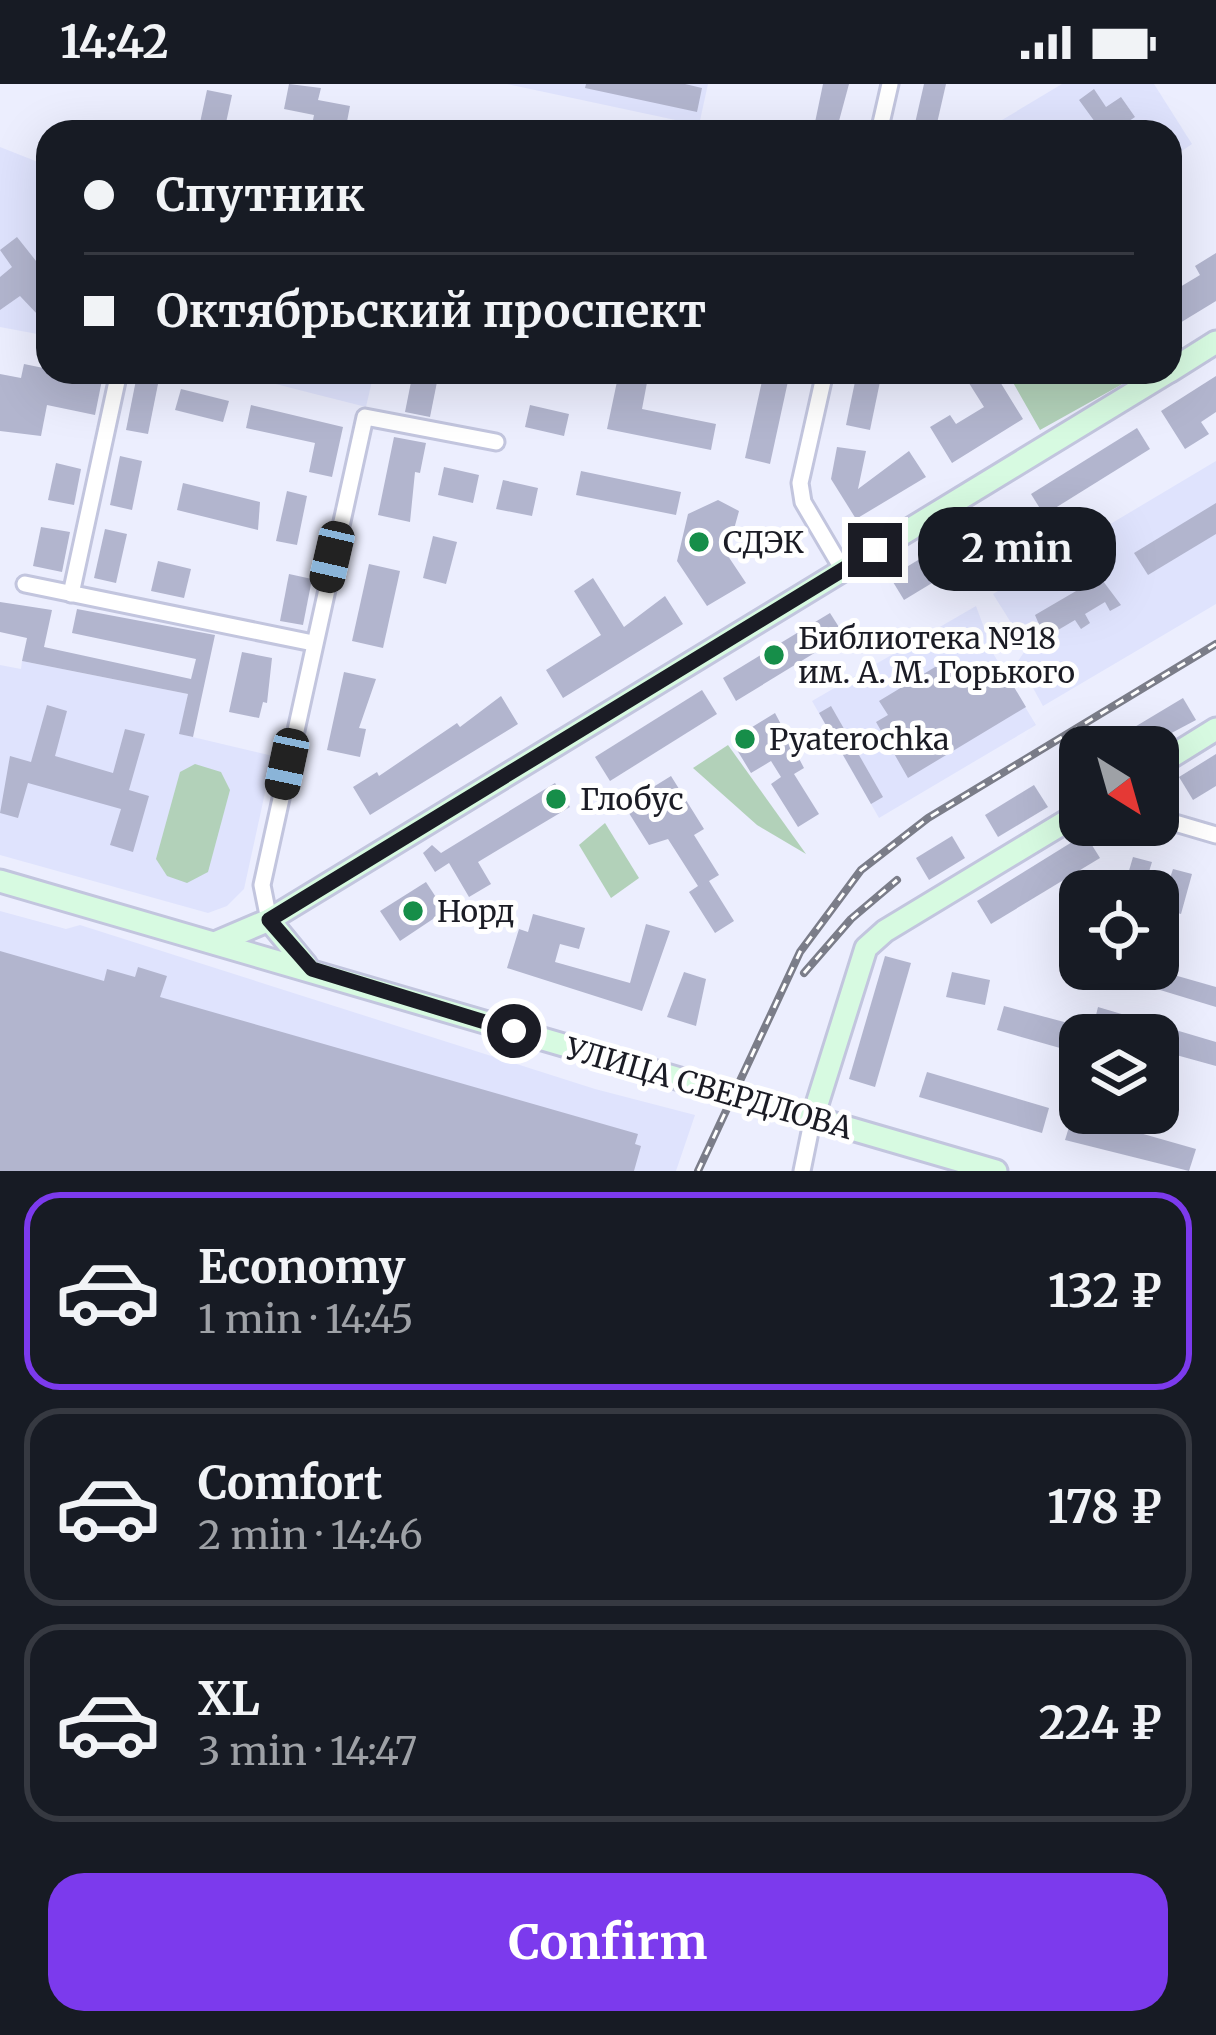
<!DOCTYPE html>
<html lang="en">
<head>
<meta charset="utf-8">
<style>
	body { margin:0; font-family:Merriweather,serif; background:#20242c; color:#f1f3f6; height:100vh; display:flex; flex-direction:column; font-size:45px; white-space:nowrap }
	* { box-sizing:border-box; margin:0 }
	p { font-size:39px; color:#9ea1a6 }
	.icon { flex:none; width:66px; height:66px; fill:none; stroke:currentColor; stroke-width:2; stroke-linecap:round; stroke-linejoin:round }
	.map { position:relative; height:1087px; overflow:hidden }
	.panel { display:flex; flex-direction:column; background:#171b24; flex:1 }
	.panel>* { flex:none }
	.top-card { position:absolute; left:36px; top:36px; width:1146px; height:264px; border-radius:36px; box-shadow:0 12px 48px #0002; display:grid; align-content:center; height:264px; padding:0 48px; background:#171b24 }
	.needle { width:78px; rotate:143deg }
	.controls { position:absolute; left:1059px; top:642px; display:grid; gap:24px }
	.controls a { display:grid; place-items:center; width:120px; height:120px; border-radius:24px; background:#171b24; box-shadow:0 12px 48px #0002; font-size:60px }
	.end { position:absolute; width:54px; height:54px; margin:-27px; border:15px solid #1b1c25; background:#fff; box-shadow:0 0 0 6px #fff }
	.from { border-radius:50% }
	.bubble { position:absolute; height:84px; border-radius:36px; background:#171b24; box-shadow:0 12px 48px #0002; font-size:39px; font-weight:700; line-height:84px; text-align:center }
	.car { position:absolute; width:36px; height:72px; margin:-36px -18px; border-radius:15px; box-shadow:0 0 9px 3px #0007; background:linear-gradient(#222 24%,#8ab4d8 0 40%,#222 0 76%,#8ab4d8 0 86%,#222 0) }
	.top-card b { display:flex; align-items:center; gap:42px; height:114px; font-size:45px }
	.top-card b+b { border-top:3px solid #363941 }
	.top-card i { width:30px; height:30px; background:#f1f3f6 }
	ul { padding:21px 0 0; list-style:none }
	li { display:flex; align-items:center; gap:36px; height:198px; margin:0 24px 18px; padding:0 24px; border:6px solid #363941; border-radius:36px }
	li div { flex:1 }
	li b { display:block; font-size:45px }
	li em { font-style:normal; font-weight:700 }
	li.on { border-color:#7c3aed }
	li>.icon { width:108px; height:108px; stroke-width:1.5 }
	.button { display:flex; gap:24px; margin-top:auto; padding:24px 48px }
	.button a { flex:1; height:138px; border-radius:36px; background:#7c3aed; color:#fff; font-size:48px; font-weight:700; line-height:138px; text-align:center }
	.status { display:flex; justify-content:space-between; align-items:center; height:84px; padding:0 60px; background:#171b24; direction:ltr }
	.status svg { height:33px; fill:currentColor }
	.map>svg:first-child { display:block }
	.built { fill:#dfe3fd }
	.green { fill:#b2d1b9 }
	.building { fill:#b2b5ce }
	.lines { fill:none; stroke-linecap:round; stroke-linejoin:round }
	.street-casing { stroke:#c2c5de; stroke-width:21 }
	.secondary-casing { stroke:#c2c5de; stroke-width:27 }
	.street { stroke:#fff; stroke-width:15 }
	.secondary { stroke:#d7fae1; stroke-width:21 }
	.rail-casing { stroke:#7b7d89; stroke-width:8 }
	.rail { stroke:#fff; stroke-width:3; stroke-dasharray:9; stroke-linecap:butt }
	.route { stroke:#1b1c25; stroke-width:15 }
	.poi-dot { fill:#168e49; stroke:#fff; stroke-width:4.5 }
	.labels { text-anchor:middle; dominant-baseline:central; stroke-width:10; stroke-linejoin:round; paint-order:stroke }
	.poi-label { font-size:30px; fill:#1b1c25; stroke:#fff; text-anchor:start }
	.street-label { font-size:30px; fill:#1b1c25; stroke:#fff }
</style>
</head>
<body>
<div class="status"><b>14:42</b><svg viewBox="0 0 49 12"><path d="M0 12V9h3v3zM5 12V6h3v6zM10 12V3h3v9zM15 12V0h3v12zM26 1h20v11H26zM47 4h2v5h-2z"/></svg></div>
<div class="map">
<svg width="1216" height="1087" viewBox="0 0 1216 1087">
	<rect width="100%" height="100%" fill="#eceefe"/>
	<g class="built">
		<polygon points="507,0 708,0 699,41"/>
		<polygon points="1062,0 1154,0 1192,60 1170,75 1170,48 982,48"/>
		<polygon points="0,63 48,82 48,252 0,243"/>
		<polygon points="228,288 374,288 366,323"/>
		<polygon points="1216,377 1216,520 1043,622 1018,577 1027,564 993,510"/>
		<polygon points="976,522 994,571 1036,641 879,734 812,617"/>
		<polygon points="22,577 188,610 180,650 273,672 244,805 227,822 208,829 0,771 0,581 21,585"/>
		<polygon points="0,827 66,845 80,841 595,1005 695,1031 676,1087 0,1087"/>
	</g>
	<g class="green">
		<polygon points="1017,288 1037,296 1048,288 1144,288 1040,346 1011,295"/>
		<polygon points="728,661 806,770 757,741 693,684"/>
		<polygon points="195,680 221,688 230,706 208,788 187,799 167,792 156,775 180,688"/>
		<polygon points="605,739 639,794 611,814 579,761"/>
	</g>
	<g class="building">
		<polygon points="289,0 321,4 318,16 350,22 345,48 312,41 314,31 284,25"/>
		<polygon points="586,0 685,0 702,4 697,28 585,4"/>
		<polygon points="823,0 849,0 836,48 813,48"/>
		<polygon points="924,0 946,0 935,48 913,48"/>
		<polygon points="1094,5 1106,23 1121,13 1135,33 1113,48 1081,48 1095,38 1079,16"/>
		<polygon points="207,6 232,11 224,48 198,48"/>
		<polygon points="17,153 48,192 48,223 38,231 20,212 0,226 0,193 12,183 0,166"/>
		<polygon points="1216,169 1216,217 1170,245 1170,209 1200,191 1195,182"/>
		<polygon points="24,280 102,296 95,331 47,321 41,352 0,347 0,290 21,294"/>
		<polygon points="413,288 439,288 430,333 405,328"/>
		<polygon points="619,288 649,288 642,325 716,340 711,366 607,345"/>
		<polygon points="764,288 790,288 770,380 745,374"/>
		<polygon points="857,288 882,288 870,346 846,341"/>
		<polygon points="962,288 994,288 1023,335 952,379 930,343 950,331 956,340 984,323"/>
		<polygon points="1216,292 1216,328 1201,338 1209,350 1185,365 1161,327"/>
		<polygon points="136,296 158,300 148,350 126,346"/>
		<polygon points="181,305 229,317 223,338 175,326"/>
		<polygon points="251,321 343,343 332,393 309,388 315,359 246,344"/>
		<polygon points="530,321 569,330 564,352 525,343"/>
		<polygon points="1137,344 1150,365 1044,431 1031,410"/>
		<polygon points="394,353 426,359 420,389 415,388 410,438 378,431"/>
		<polygon points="837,363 866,367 858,405 909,367 926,393 856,435 831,395"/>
		<polygon points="120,372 142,377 132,426 110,421"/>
		<polygon points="56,379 81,385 74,421 48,416"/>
		<polygon points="444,383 479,391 473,419 438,411"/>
		<polygon points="581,387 681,408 676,431 576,411"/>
		<polygon points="503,396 538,404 532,432 496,425"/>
		<polygon points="183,399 260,418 258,446 177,426"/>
		<polygon points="287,407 307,412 297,461 276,457"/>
		<polygon points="718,416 739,427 731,456 722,463 746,499 707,522 677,477 688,430"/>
		<polygon points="1216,419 1216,450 1148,491 1134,469"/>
		<polygon points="999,427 1013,450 904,516 890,493"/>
		<polygon points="41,443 70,448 62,488 33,482"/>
		<polygon points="105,445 127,450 116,499 94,494"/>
		<polygon points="433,452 457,458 446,500 423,494"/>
		<polygon points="158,477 191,485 184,514 151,507"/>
		<polygon points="369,480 400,487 383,564 352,557"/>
		<polygon points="289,490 312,495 303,541 280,537"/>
		<polygon points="1100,493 1121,521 1110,527 1105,518 1085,530 1090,539 1081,545 1075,536 1053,549 1059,558 1049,564 1035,531"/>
		<polygon points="593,494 624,543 665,512 683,540 563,614 546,586 601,551 574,507"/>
		<polygon points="0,518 52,526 44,563 191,595 196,575 72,549 77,525 215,551 193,653 179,650 188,610 22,577 27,554 0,548"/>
		<polygon points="830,529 844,551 736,617 723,594"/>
		<polygon points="242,568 272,574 267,619 263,618 259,634 229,628"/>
		<polygon points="945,577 952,589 961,584 971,602 1002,583 1026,623 908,694 876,638 888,631 879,617"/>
		<polygon points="344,588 376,595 359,644 366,645 360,673 327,666"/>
		<polygon points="702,606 717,630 610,697 595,673"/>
		<polygon points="501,612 518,640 370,731 353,703 377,688 379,692 457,639 460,643"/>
		<polygon points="1183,614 1196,636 1145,663 1133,644"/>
		<polygon points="47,621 67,627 55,672 113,689 125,645 145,650 129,706 149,712 133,768 110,761 121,725 28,699 18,734 0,729 10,672 31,678"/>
		<polygon points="831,622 883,713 871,720 819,629"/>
		<polygon points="775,629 804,684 794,690 819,730 798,743 771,700 781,693 771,677 751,689 731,656"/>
		<polygon points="1216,670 1216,702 1193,716 1179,693"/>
		<polygon points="671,692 704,745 694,751 719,791 709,797 734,837 715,849 689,808 698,802 668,755 649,761 627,726 629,718"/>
		<polygon points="555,699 570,723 478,778 491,800 469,813 449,779 435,788 423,769 432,761 441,769"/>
		<polygon points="1034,701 1048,723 998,753 985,731"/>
		<polygon points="1085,750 1100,774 991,840 977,817"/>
		<polygon points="952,752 965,774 929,796 916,774"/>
		<polygon points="1133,773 1152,778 1147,794 1168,800 1173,785 1192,790 1181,830 1158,823 1158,807 1123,807"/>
		<polygon points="426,798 445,827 400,857 380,827"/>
		<polygon points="533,830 585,844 579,865 560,860 555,878 630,899 646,840 670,847 642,927 507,884 519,845 528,848"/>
		<polygon points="0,867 104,897 107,885 135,893 138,883 167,892 160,913 638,1050 635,1060 641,1062 634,1087 0,1087"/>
		<polygon points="885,872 911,879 875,1003 849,995"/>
		<polygon points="1091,885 1153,885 1216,903 1216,923"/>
		<polygon points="684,888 706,895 696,942 667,933"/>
		<polygon points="952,888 990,896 985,921 946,913"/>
		<polygon points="1004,922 1068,939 1060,964 997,946"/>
		<polygon points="1098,923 1216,958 1216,982 1158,966 1158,951 1092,947"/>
		<polygon points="927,988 1049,1024 1042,1049 919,1013"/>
		<polygon points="1073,1030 1196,1065 1189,1087 1065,1056"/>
	</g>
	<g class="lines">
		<g class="street-casing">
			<g id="street">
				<polyline points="879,48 890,0"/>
				<polyline points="825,288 800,399 803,418 843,486"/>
				<polyline points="25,500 313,559"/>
				<polyline points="71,510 119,288"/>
				<polyline points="1158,734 1216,751"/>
				<polyline points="269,836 262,801 365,333 496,358"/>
				<polyline points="802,1087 813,1033"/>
			</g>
		</g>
		<g class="secondary-casing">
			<g id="secondary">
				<polyline points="1170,287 1216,258"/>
				<polyline points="1158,681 1216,645"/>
				<polyline points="0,797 996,1087"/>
				<polyline points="269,836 306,881"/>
				<polyline points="215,859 269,836 1168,288"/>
				<polyline points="813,1033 866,864 885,847 1080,729"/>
			</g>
		</g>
		<use href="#street" class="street"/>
		<use href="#secondary" class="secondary"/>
		<g class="rail-casing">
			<g id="rail">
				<polyline points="804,889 851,835 897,796"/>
				<polyline points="698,1087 800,868 861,786 928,734 1216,560"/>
			</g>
		</g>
		<use href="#rail" class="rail"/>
	</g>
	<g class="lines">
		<polyline class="route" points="514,947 312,885 269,836 875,466"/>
	</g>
	<g class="poi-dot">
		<circle cx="699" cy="458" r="12"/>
		<circle cx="774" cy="571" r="12"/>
		<circle cx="745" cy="655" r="12"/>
		<circle cx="556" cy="715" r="12"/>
		<circle cx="413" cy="827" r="12"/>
	</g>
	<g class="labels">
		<g class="poi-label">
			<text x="723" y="458">СДЭК</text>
			<text x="798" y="554">Библиотека №18<tspan x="798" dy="34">им. А. М. Горького</tspan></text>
			<text x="769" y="655">Pyaterochka</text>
			<text x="580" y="715">Глобус</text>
			<text x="437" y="827">Норд</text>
		</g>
		<g class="street-label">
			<text transform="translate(709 1004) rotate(16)">УЛИЦА СВЕРДЛОВА</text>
		</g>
	</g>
</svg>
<div class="controls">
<a><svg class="needle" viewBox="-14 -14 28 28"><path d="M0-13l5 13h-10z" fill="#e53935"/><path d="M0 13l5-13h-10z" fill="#9ea1a6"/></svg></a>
<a><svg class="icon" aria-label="locate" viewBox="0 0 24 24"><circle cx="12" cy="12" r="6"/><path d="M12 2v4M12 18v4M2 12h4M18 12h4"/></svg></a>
<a><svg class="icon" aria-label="layers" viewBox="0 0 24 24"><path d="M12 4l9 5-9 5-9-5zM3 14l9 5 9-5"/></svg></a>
</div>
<i class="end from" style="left:514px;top:947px"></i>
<i class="end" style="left:875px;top:466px"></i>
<div class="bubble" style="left:918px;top:423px;width:198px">2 min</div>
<i class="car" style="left:332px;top:473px;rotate:193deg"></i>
<i class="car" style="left:287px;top:680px;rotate:192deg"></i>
<div class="top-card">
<b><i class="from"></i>Спутник</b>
<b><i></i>Октябрьский проспект</b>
</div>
</div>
<section class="panel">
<ul>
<li class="on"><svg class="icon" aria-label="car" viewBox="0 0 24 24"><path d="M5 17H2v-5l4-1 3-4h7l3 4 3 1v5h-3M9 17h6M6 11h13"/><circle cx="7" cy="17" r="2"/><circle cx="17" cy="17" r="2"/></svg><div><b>Economy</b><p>1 min · 14:45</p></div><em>132 ₽</em></li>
<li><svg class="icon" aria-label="car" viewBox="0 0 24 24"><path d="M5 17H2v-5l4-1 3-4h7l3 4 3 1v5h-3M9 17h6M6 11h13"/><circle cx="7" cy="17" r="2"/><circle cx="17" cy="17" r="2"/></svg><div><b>Comfort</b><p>2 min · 14:46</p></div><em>178 ₽</em></li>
<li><svg class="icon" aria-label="car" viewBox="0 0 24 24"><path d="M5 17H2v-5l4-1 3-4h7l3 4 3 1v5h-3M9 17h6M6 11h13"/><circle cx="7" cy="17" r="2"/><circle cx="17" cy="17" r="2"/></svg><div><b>XL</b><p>3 min · 14:47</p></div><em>224 ₽</em></li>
</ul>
<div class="button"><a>Confirm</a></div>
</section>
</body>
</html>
